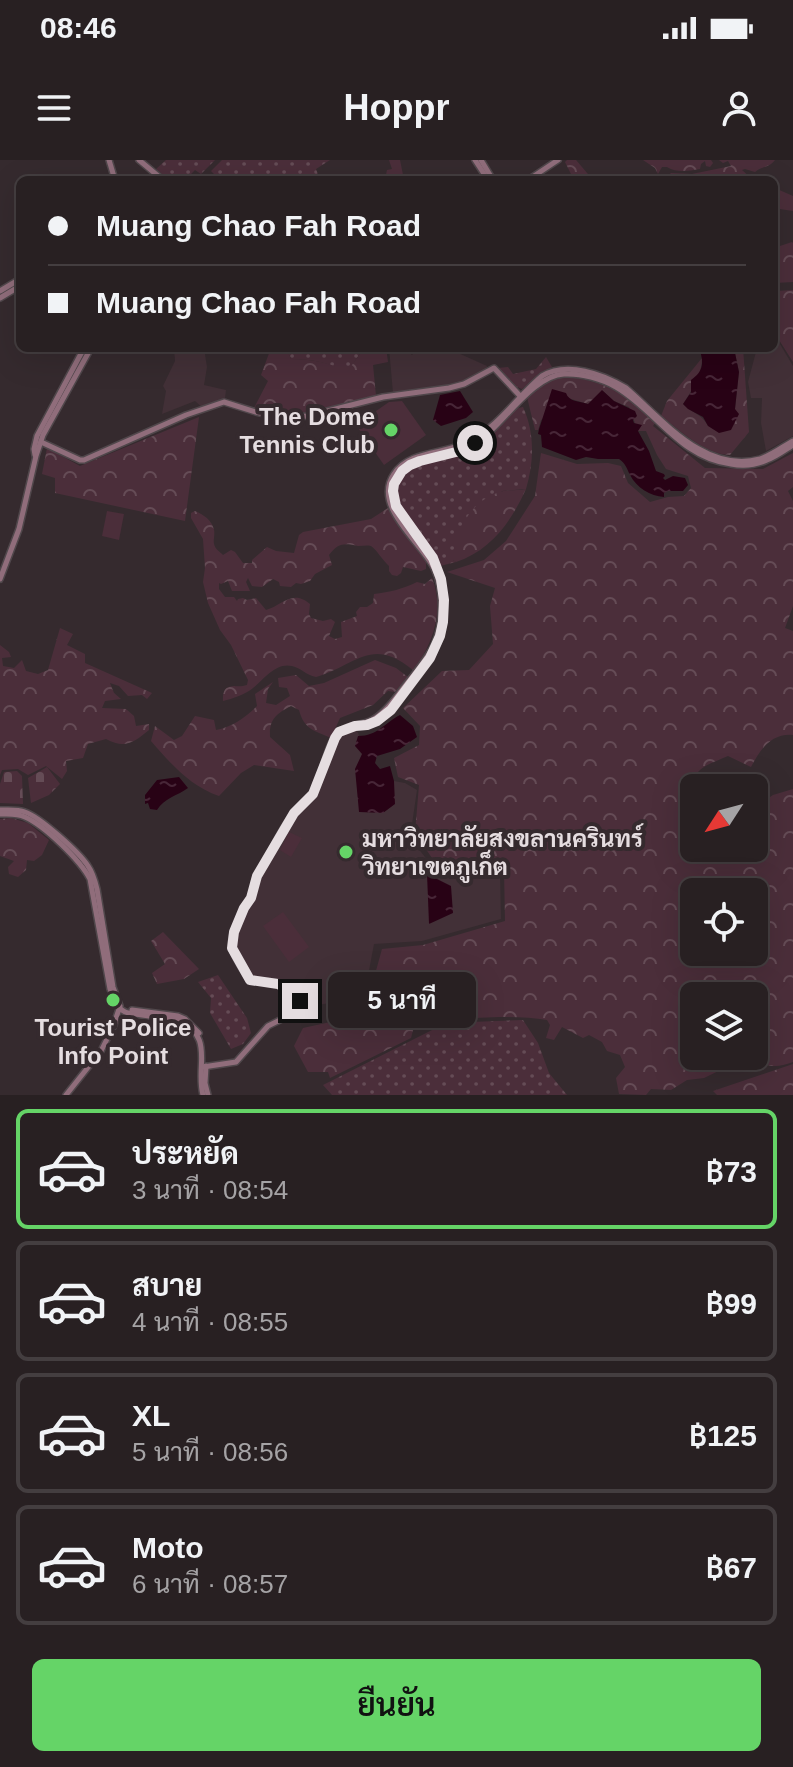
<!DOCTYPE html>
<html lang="th">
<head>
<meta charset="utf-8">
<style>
	body { margin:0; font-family:Arial,Sarabun,sans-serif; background:#342d2f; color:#f1f3f6; height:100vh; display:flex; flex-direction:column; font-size:30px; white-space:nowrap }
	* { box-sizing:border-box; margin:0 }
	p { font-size:26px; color:#a5a3a5 }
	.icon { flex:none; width:44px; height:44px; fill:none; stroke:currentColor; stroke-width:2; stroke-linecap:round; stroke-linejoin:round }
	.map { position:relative; height:935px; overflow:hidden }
	.drawer { display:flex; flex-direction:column; background:#282022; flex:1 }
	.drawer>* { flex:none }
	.top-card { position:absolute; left:16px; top:16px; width:762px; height:176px; border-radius:12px; box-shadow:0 8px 32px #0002,0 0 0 2px #443e40; display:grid; align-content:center; height:176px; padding:0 32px; background:#282022 }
	.needle { width:52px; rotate:234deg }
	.tools { position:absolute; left:680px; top:614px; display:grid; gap:16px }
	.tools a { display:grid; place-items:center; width:88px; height:88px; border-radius:12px; background:#282022; box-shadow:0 8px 32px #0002,0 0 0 2px #443e40; font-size:40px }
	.end { position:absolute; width:36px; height:36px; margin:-18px; border:10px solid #e5dde0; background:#111; box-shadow:0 0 0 4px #111 }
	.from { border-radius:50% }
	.bubble { position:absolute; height:56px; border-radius:12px; background:#282022; box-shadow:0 8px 32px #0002,0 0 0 2px #443e40; font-size:26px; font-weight:600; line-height:56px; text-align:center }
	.top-card b { display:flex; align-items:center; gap:28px; height:76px; font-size:30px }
	.top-card b+b { border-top:2px solid #443e40 }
	.top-card i { width:20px; height:20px; background:#f1f3f6 }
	ul { padding:14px 0 0; list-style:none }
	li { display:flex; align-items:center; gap:24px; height:120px; margin:0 16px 12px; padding:0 16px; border:4px solid #443e40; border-radius:12px }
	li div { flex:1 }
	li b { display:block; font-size:30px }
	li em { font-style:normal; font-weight:600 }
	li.selected { border-color:#65d467 }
	li>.icon { width:72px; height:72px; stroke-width:1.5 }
	.cta { display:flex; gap:16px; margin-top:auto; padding:16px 32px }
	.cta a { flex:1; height:92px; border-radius:12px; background:#65d467; color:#111; font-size:32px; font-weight:600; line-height:92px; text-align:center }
	.status { display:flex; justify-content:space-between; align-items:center; height:56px; padding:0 40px; background:#282022; direction:ltr }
	.status svg { height:22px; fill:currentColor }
	header { display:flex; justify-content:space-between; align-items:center; height:104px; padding:0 32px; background:#282022; font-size:36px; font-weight:600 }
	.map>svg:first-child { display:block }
	.built { fill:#423037 }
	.grass { fill:url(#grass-dots) }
	.forest { fill:url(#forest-crowns); fill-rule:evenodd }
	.cemetery { fill:url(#cemetery-stones) }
	.pitch { fill:#4b2e3a }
	.water { fill:url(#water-ripples) }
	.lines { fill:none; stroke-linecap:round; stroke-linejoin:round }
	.secondary-casing { stroke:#50474b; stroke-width:8 }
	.secondary { stroke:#906d7b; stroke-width:5 }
	.route { stroke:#e5dde0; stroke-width:10 }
	.poi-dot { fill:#65d467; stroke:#352a2e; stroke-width:3 }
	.labels { text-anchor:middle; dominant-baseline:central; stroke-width:8; stroke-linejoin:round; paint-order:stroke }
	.poi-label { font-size:24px; font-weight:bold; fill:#e5dde0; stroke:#352a2e; text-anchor:end }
</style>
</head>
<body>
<div class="status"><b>08:46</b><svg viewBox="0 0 49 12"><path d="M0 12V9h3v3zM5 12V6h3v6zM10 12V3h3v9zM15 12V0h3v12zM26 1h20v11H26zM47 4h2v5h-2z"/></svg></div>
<header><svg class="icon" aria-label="menu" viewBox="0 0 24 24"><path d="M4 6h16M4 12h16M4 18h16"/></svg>Hoppr<svg class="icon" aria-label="person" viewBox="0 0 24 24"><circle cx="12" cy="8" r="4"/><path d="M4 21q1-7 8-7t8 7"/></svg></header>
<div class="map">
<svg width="793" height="935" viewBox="0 0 793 935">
	<defs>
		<pattern id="grass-dots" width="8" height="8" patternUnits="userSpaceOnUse" patternTransform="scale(2)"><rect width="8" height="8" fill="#4b2e3a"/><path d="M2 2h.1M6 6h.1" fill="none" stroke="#654c56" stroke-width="1.8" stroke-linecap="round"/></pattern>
		<pattern id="forest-crowns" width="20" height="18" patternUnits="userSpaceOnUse" patternTransform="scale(2)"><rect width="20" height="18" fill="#4b2e3a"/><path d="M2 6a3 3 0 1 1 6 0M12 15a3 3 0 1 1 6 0" fill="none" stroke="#654c56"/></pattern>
		<pattern id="cemetery-stones" width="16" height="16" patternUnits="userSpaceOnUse" patternTransform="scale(2)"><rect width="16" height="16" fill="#4b2e3a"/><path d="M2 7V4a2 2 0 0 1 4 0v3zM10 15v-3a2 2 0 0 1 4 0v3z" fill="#654c56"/></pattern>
		<pattern id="water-ripples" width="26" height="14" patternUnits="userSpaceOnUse" patternTransform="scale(2)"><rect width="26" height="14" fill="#280215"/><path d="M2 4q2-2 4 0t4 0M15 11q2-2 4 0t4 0" fill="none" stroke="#472637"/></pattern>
	</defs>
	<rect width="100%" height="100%" fill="#352a2e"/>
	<g class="built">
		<polygon points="774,174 793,206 793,276 766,291 761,263 762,238 751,238 748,222 757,188 774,188"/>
		<polygon points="174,188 204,188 207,207 204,225 226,230 225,238 203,248 195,241 162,254 166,231 163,226 175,201"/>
		<polygon points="389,188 404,188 412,195 418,188 447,188 487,206 486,210 463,222 447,226 393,233"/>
		<polygon points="355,566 377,618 405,623 417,630 410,678 432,706 500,711 501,759 422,781 374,784 364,837 318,845 278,824 250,820 232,788 234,772 251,738 255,720 294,653 313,634 335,578"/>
	</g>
	<g class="grass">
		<polygon points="166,0 215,0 201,14 195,10 185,20 169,20 156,9"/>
		<path d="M222 0H330L316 9 320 20H263C254 16 232 20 220 20L211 11Z"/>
		<path d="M286 188H359L361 192 347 213C329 202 311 199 291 199Z"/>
		<polygon points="546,197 552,207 522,229 517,227 498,208 508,207 513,214 536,209"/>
		<path d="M523 247C535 273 534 302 526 329L502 331 453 400 456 402 440 406 400 345 396 329 399 322 410 309 420 304 463 292 486 278 514 249Z"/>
		<polygon points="218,815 247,858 251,873 243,884 231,889 210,853 211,838 198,822"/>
		<polygon points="523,860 538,883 549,913 567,935 332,935 323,925 446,863"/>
	</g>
	<g class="forest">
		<polygon points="389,0 400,0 404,20 395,20 393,17 393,20 385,20 387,10 392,9"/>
		<polygon points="567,0 576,0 593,20 574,20 565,2"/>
		<path d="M643 0H711L713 3 710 7 706 6 705 1 701 4 700 9C688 11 677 13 667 7H662L658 14 655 8Z"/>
		<path d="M719 0H775C769 8 762 6 755 12L745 9 742 10 753 20H718L715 15 701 19 693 15 688 20H671L669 15 671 13 692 14 731 6 728 1 723 3Z"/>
		<polygon points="777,25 777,29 793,36 793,51 780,49 774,42 774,25"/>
		<polygon points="792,82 793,83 793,122 774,123 774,88"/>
		<polygon points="793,130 793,202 774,172 774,145 779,143 776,131"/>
		<path d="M271 188H286L291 199C311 199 329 202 347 212L364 188H386L388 202 373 205 376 236C329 248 302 260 254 248L268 221 261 215Z"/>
		<path d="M734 188H743L749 272 730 295C704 294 681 271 661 256L667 241 702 198C702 214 692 230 683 244 693 254 701 253 708 266L735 249 739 212Z"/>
		<path d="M565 216C612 224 621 231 655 263L653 266 705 308 763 309 793 293V327L788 331 793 341V446L785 468 793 471V575C771 573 760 590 751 607L728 596C703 607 696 606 688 634L694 643V688H754V648L773 635 793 629V902C774 909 767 907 750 896H754V836H694V896H744L743 899 704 918 687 920 671 930 651 929 646 935 619 934 616 918 625 907 620 895 607 891 602 882 589 875 583 878 562 867 554 880 546 878 550 865 547 860C510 854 448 857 413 870L411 878 330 918 328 912H308L294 886 303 868 349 858 368 840 382 789 423 785 505 761 504 708 434 701 415 673 419 625 398 617 394 598 419 585 420 566 403 548 442 511 469 510 493 484 490 446 495 428 447 412 484 400 506 381 535 336 541 293 577 304 608 303 621 306 628 323 650 342 668 337 684 336 691 328 688 316 666 309 657 295 646 271H638L629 247 614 241 603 231 588 244 568 238 541 260 538 270H535L527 237 549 219ZM694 732H754V792H694Z"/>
		<polygon points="199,257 185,361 55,333 55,318 42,314 47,288 80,306"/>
		<path d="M526 329C511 362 491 390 456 402L453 400C455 371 470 341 500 332 508 329 518 331 526 329Z"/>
		<path d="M388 348 426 400V409L421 411 403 407 401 413 397 416 392 415 389 411V406C383 401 377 390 371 386 367 385 362 386 358 386 344 383 338 383 329 395L332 405 315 414 310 421 301 424 296 423 291 427 280 426 279 422 273 419 262 427 252 426 248 418 246 422 250 431H232L228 421 221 424 219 423V429L225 437H234L237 441 238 439 243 438 247 440 256 438 266 450C283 445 292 429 310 444L309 454 311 458 323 461 331 459 335 462 329 476 335 479 342 477 341 462 357 456 356 452 360 447H367L373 443 374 434C390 432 403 429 417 422L425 424 432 418C445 450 433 485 413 510 371 476 357 505 316 517 306 515 301 508 292 506 276 502 264 519 253 528 246 534 232 539 223 541 222 520 236 529 247 525L248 520 231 485 220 470 208 443 203 422 205 408 203 379 191 358V353L195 351C204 355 212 360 214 370 215 375 213 380 214 384 215 389 220 392 223 395L231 390 235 392 243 403H252V400L267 387 276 391 294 393 299 375 303 372 371 359Z"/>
		<path d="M60 468 73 474 67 485 85 494V503L152 533 147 539 142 535 128 536 119 526 110 523 114 533 121 539 105 541 102 548 126 549 134 556 136 566 149 564V570C133 583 125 589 106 579L88 584 83 598 66 601 67 611 62 619 46 606 28 615 18 609 2 610 0 615V485L9 492 11 497 2 498 3 506 14 508 22 500 26 511 38 514 48 510Z"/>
		<path d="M375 500 396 508 408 517 395 532 388 531 373 545 340 558 331 578C313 570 304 569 299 550L291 546C276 554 269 559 270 577L290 595 294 611 254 605 241 613 219 636C190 626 171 604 151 581L155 566 174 580 182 576 195 556 214 560 216 570C232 567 245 558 257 546L255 534 273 522 268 529 266 543 276 545 290 536 287 528 279 527 278 518 296 515 309 526 324 523Z"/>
		<polygon points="11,658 28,663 49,680 42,695 34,701 27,700 26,710 18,717 9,714 8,707 14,701 0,696 0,659"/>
		<polygon points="163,772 199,809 184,819 157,824 152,813 165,804 151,781"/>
		<polygon points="793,904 793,935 717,935 713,931"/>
	</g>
	<g class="cemetery">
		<polygon points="47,607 60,624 49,635 31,643 28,618"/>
		<polygon points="17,611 22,616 23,644 0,643 0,624 4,612"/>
	</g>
	<g class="pitch">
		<polygon points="402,241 426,275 384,305 356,265 389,242"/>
		<polygon points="107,351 124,354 119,380 102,376"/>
		<polygon points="289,672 302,678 291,697 280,690"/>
		<polygon points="283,752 309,787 289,802 263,766"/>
	</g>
	<g class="water">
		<path d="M699 188H734L739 212 735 249 739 254 731 270 719 273 708 266 703 257 688 249 683 244 691 232V220C704 211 704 202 699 188Z"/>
		<path d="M552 229 566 233C569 242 579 241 588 244L602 230 614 241 635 251 637 256 633 260 634 263 642 265 638 271 649 291 656 311 664 314 665 316 663 318 665 320 673 316 685 318 688 325 683 331H668L664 333V337C650 336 637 328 630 315 626 307 626 304 619 299H598L586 297 576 300 542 287 541 275 538 274 539 269Z"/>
		<polygon points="460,231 473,252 466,258 441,266 433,260 440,235"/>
		<path d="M400 555 413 566 417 577 400 589 377 596 375 603 380 609 390 606 394 621 395 644 383 653 359 652 355 609 362 594 355 586 358 576C378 576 384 563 400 555Z"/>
		<path d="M179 617 188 628C177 636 164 638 157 650L150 649 148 643 145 644V635L157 620Z"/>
		<polygon points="427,714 451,726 453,753 429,764"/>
	</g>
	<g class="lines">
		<g class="secondary-casing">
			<g id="secondary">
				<polyline points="109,0 115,20"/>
				<polyline points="139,0 163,20"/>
				<polyline points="475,0 488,20"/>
				<polyline points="481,0 493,20"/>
				<polyline points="528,20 558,0"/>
				<polyline points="0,131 20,119"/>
				<polyline points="0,138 20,126"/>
				<polyline points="41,282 80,300 84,300 186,255 224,242 256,252 282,258 308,256 383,237 449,228 464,224 494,208 522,238"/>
				<polyline points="35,295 34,289 37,276 84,188"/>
				<polyline points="0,419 19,369 36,296 43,275 91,188"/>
				<path d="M378 560C390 551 398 540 407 529 417 517 428 504 435 489 448 463 447 427 434 401 424 380 400 363 394 340 391 328 396 315 406 308 428 292 459 297 484 277 506 259 535 215 564 214 581 213 602 219 616 227 657 251 680 298 731 304 742 306 756 305 767 300 776 297 785 290 793 285"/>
				<path d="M0 650C8 650 17 649 25 652 40 657 79 692 88 706 93 713 95 721 97 729L113 827 120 846 114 864"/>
				<path d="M0 654C9 654 17 653 25 657 45 666 80 700 90 719L110 829C114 840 116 849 128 853L177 860C216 877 195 905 203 935"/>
				<polyline points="132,850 178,856 185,859 199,873"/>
				<polyline points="206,906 205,923 208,935"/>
				<path d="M203 907 236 902 268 866 294 853 301 837 278 824 250 820C245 814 233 795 232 788 229 772 244 751 251 738 254 732 253 726 255 720 257 715 261 709 264 704 274 687 282 666 295 652 300 646 308 641 312 635 323 619 325 586 338 573 346 565 362 565 372 560 382 555 391 544 398 535 410 519 425 503 434 485 444 464 444 429 434 408 420 381 372 346 394 314 410 289 447 295 470 281 499 266 518 236 542 216 567 201 603 214 626 228 662 259 705 314 760 299 772 295 782 287 793 281"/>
				<polyline points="66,935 101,891 115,863"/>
			</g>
		</g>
		<use href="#secondary" class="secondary"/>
	</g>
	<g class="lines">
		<polyline class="route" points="300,841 301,837 278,824 250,820 232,788 234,772 244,748 251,738 257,716 294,653 313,634 335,578 339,572 355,566 367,565 377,561 391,550 430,498 440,476 443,462 444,440 441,419 433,398 396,346 393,331 394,324 402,311 410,305 420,301 456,292 475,283"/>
	</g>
	<g class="poi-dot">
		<circle cx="391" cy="270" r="8"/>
		<circle cx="346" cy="692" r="8"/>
		<circle cx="113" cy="840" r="8"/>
	</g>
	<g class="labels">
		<g class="poi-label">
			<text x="375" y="256">The Dome<tspan x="375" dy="28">Tennis Club</tspan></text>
			<text x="362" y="678" text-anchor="start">มหาวิทยาลัยสงขลานครินทร์<tspan x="362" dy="28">วิทยาเขตภูเก็ต</tspan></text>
			<text x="113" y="867" text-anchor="middle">Tourist Police<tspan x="113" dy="28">Info Point</tspan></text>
		</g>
	</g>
</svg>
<div class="tools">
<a><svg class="needle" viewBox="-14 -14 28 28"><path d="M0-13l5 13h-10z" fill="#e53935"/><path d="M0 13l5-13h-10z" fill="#a5a3a5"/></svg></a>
<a><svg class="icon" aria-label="locate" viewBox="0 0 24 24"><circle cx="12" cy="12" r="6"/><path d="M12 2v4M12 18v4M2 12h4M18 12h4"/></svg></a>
<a><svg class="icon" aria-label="layers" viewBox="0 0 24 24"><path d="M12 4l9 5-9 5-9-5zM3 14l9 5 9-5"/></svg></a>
</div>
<i class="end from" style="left:475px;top:283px"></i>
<i class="end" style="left:300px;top:841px"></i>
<div class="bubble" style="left:328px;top:812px;width:148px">5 นาที</div>
<div class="top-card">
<b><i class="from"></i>Muang Chao Fah Road</b>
<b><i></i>Muang Chao Fah Road</b>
</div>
</div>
<section class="drawer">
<ul>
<li class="selected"><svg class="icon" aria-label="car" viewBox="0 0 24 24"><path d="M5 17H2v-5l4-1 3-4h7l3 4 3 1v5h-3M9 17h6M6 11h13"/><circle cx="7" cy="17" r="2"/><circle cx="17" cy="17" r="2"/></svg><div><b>ประหยัด</b><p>3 นาที · 08:54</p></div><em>฿73</em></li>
<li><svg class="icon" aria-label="car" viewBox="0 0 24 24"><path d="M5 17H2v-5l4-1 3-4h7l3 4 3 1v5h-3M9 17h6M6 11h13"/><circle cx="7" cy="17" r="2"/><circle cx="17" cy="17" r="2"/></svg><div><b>สบาย</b><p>4 นาที · 08:55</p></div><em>฿99</em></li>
<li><svg class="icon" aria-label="car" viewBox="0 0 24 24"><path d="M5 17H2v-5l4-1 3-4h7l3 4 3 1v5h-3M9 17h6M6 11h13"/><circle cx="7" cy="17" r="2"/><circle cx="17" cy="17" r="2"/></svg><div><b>XL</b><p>5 นาที · 08:56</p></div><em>฿125</em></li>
<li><svg class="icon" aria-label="car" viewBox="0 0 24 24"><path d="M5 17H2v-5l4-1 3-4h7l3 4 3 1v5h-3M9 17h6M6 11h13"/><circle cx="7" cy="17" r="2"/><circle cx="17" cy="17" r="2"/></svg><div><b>Moto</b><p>6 นาที · 08:57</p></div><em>฿67</em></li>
</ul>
<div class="cta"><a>ยืนยัน</a></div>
</section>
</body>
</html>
